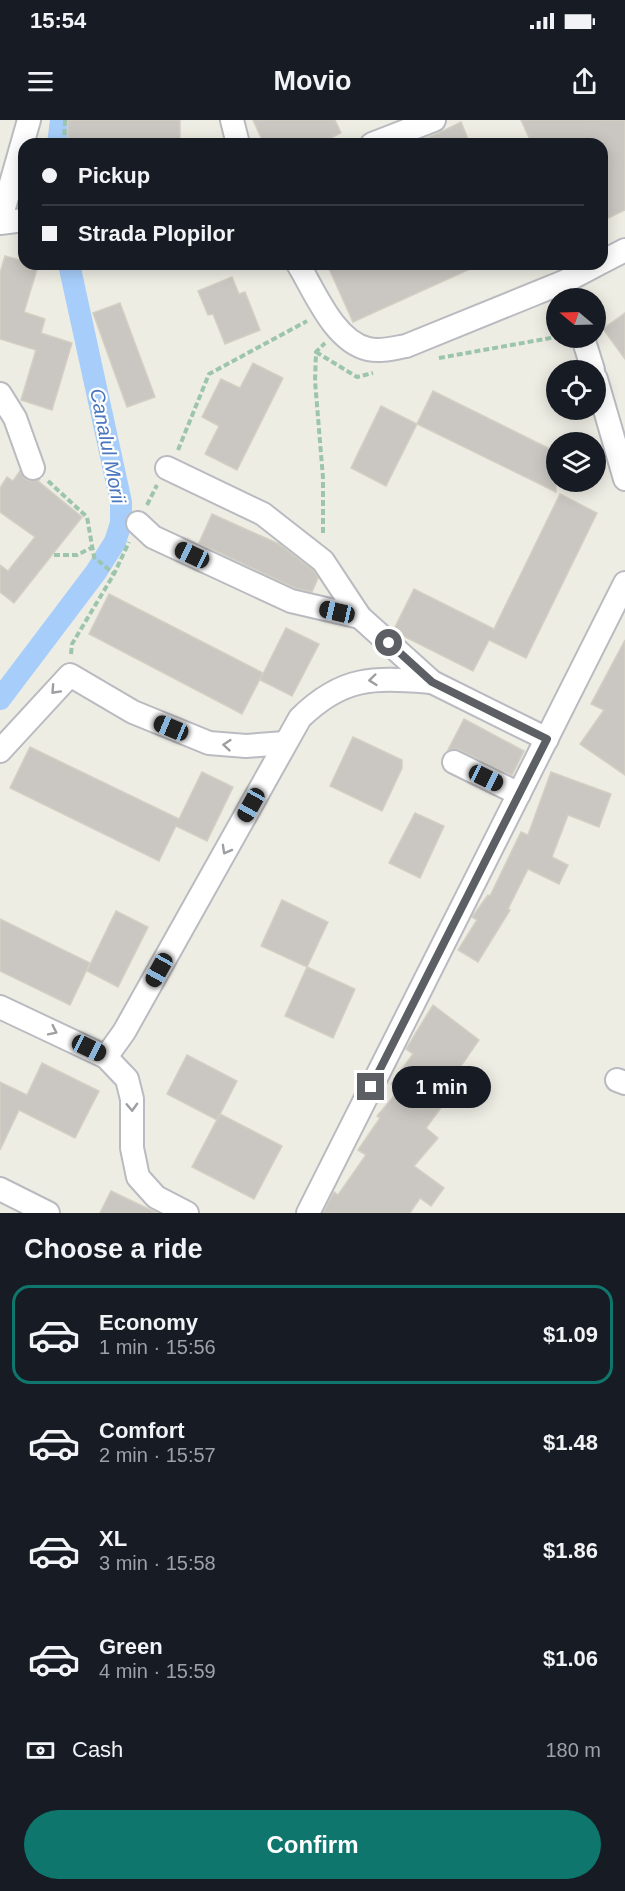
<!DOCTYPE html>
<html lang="en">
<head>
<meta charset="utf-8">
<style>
	body { margin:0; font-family:Helvetica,sans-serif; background:#242831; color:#f1f3f6; height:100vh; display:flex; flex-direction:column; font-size:22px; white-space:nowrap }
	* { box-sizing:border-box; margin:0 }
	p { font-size:20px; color:#9ea1a6 }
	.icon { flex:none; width:33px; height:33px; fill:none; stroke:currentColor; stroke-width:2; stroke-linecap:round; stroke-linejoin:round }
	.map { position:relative; height:1093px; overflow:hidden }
	.panel { display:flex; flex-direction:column; background:#171b24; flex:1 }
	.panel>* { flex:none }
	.guide { position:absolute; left:18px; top:18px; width:590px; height:132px; border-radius:18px; box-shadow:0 3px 15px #0003; display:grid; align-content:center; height:132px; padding:0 24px; background:#171b24 }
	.needle { width:39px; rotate:289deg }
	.tools { position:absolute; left:546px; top:168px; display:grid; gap:12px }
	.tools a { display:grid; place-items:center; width:60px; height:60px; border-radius:50%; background:#171b24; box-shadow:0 3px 15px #0003; font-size:30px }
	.end { position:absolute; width:27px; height:27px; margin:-14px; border:8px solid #5c5f64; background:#fff; box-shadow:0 0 0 3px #fff }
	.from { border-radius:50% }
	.bubble { position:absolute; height:42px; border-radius:21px; background:#171b24; box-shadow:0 3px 15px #0003; font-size:20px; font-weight:600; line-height:42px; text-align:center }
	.car { position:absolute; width:18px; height:36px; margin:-18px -9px; border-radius:8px; box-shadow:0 0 4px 2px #0007; background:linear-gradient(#222 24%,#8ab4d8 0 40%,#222 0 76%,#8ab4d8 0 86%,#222 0) }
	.guide b { display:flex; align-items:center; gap:21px; height:57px; font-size:22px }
	.guide b+b { border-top:2px solid #363941 }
	.guide i { width:15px; height:15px; background:#f1f3f6 }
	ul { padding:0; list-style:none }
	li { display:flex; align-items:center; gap:18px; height:99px; margin:0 12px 9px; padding:0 12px; border:3px solid transparent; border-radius:18px }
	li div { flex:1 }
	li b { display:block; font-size:22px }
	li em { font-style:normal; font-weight:600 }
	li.current { border-color:#0f766e }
	li>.icon { width:54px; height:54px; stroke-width:1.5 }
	h2 { padding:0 24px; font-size:27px; line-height:72px }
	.pay { display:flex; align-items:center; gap:15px; height:66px; padding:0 24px; font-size:22px }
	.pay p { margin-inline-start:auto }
	.action { display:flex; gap:12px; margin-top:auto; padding:12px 24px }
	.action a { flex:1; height:69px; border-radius:36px; background:#0f766e; color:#fff; font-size:24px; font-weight:600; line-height:69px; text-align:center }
	.status { display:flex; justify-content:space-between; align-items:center; height:42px; padding:0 30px; background:#171b24; direction:ltr }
	.status svg { height:16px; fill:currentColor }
	header { display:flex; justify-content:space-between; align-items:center; height:78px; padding:0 24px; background:#171b24; font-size:27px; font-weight:600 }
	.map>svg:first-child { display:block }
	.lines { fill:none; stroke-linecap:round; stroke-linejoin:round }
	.canal { stroke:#a7cefb; stroke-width:22 }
	.building { fill:#cac7c2; stroke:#d3cfc3; stroke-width:1.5 }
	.minor-casing { stroke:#b9bbc0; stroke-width:26 }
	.path { stroke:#9cc5ab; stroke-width:4; stroke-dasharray:6 3; stroke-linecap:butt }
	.minor { stroke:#fff; stroke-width:22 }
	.oneway { stroke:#9d9fa2 }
	.route { stroke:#5c5f64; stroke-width:8 }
	.labels { text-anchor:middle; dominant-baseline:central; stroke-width:4.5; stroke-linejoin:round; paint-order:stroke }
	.water-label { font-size:20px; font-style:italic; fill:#4a76be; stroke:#fff }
</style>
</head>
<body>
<div class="status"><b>15:54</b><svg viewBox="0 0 49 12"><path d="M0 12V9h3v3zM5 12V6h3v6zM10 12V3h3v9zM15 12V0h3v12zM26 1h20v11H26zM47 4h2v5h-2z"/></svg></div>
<header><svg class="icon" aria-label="menu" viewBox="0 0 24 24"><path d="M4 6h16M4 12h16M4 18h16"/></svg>Movio<svg class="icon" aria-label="share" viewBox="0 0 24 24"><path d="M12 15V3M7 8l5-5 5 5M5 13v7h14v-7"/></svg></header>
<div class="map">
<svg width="625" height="1093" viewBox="0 0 625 1093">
	<rect width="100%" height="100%" fill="#eeede4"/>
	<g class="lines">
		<g class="canal">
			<polyline points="58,24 61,0"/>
			<polyline points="0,579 96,452 115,422 121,403 121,382 69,144"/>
		</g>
	</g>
	<g class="building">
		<polygon points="68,0 180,0 180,24 67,24"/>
		<polygon points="253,0 335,0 341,13 319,24 264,24"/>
		<polygon points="521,0 625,0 625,90 602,101 602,24 532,24"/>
		<polygon points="461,2 470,24 411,24 439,13"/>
		<polygon points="5,136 24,141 24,144 38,146 24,192 45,199 41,213 72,223 52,290 21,280 36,230 0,219 0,153"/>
		<polygon points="327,144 481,144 353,202"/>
		<polygon points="232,157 239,174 245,172 260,210 225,224 213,194 208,195 198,171"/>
		<polygon points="120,183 155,277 127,287 93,193"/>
		<polygon points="625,193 625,239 603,209"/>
		<polygon points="253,243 283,258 237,350 205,334 219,306 202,297 221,259 240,268"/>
		<polygon points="433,271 556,332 556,372 417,304"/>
		<polygon points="381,286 417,304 386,366 351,348"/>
		<polygon points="20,351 24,358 30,361 39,360 38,361 82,397 14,483 0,472 0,445 8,451 35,417 0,392 0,368 7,357 13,361"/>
		<polygon points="560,374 597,393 526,538 489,520 473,551 399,514 394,509 414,469 494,509"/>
		<polygon points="212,394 279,424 313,450 318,458 312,472 295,468 199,423"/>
		<polygon points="109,474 263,553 242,594 89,514"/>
		<polygon points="286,508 319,524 292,576 260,560"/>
		<polygon points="625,520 625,655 580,624 604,590 591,584"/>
		<polygon points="464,599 524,631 512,655 460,630 454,629 448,630"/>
		<polygon points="353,617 402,640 402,648 382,691 330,666"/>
		<polygon points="30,627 179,699 202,652 233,667 207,721 176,706 159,741 10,668"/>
		<polygon points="551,652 611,674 599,707 568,695 552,737 568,745 559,764 528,749 508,789 510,790 478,842 458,830 477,800 472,797 488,775 490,776 521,712 528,715"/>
		<polygon points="415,693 444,706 420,758 389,743"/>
		<polygon points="282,780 328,802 307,847 261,826"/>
		<polygon points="116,791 148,807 118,867 87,851"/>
		<polygon points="0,799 90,843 70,885 0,851"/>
		<polygon points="307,847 355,869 333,918 285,896"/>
		<polygon points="433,885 479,920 437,981 443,985 426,1008 438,1018 414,1046 444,1068 431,1086 420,1078 410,1093 323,1093 334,1072 338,1075 366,1035 358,1030 380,998 377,996 399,970 391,964 413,934 406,929"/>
		<polygon points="187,935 237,961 217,1000 167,974"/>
		<polygon points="42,943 99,971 75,1018 19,990 0,1030 0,962 27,975"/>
		<polygon points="220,994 282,1026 254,1079 192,1047"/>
		<polygon points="111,1071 157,1093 100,1093"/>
	</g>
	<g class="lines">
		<g class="minor-casing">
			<g id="minor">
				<polyline points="232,0 238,24"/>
				<polyline points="372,24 434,0"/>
				<polyline points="0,102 29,0"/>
				<polyline points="0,103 24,100"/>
				<polyline points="602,142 625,130"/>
				<path d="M298 144C315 172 334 221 368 229 381 232 394 228 406 226L566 161 598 144"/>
				<polyline points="583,218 593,250"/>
				<polyline points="596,259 625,359"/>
				<polyline points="0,274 15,298 33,348"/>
				<polyline points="167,348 263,394 323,441 360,497 432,562 547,619"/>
				<polyline points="138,403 153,417 291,481 360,497"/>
				<polyline points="0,631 70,555 133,592 209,623 246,626 285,623"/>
				<polyline points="454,642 519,674"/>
				<polyline points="0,887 106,937 127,959 132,979 132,1028 138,1057 156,1077 187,1093"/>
				<path d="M106 937 124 912 300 598C344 555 374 558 432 562"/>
				<polyline points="617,960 625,963"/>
				<polyline points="0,1069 48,1093"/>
				<polyline points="308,1093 625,463"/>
			</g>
		</g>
		<g class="path">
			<polyline points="64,24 65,0"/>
			<polyline points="316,232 357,257 373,253"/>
			<polyline points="439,238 556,217"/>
			<polyline points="178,330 209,254 307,201"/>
			<polyline points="48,361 87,397 94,437 114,454"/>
			<polyline points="147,385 157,365"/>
			<polyline points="323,413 323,358 315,261 316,232 325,223"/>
			<polyline points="54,435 77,435 93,427"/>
			<polyline points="71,534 72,524 114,454 129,422"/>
		</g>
		<use href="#minor" class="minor"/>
	</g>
	<defs><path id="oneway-chevron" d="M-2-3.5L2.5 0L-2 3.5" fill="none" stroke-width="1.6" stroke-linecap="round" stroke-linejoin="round" transform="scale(1.5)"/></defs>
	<g class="oneway">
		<use href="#oneway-chevron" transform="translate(373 560) rotate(174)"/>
		<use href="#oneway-chevron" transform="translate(55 570) rotate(133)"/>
		<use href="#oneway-chevron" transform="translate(227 625) rotate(-175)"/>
		<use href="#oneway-chevron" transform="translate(226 730) rotate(119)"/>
		<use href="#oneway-chevron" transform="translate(53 911) rotate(26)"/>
		<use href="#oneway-chevron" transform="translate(132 987) rotate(88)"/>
	</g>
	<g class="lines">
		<polyline class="route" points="371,967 547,619 432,562 389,523"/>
	</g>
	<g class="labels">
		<g class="water-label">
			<text transform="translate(108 326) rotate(79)">Canalul Morii</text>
		</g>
	</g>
</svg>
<div class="tools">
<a><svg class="needle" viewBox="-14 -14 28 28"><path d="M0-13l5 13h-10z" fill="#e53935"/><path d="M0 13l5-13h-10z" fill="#9ea1a6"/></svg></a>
<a><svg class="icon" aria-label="locate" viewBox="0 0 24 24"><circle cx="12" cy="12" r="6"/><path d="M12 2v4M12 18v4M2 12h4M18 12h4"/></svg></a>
<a><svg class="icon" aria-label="layers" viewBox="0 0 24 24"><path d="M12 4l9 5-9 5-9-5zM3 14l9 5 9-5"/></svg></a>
</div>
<i class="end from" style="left:389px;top:523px"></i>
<i class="end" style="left:371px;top:967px"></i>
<div class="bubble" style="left:392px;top:946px;width:99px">1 min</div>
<i class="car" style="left:192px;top:435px;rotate:295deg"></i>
<i class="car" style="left:337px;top:492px;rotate:283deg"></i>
<i class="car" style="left:171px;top:608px;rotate:293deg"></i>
<i class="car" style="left:486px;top:658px;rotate:116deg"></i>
<i class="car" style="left:251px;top:685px;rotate:209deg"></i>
<i class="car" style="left:159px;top:850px;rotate:209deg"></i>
<i class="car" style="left:89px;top:928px;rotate:116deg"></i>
<div class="guide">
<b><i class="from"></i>Pickup</b>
<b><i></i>Strada Plopilor</b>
</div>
</div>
<section class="panel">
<h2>Choose a ride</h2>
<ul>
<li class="current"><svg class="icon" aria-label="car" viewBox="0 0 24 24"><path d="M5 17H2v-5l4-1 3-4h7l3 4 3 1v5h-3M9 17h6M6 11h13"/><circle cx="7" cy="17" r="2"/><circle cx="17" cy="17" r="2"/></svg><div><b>Economy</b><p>1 min · 15:56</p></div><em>$1.09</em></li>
<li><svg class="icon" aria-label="car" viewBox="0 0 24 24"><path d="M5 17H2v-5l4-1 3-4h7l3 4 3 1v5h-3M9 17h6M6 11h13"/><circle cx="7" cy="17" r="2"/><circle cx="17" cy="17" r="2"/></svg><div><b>Comfort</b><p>2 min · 15:57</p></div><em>$1.48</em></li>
<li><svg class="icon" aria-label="car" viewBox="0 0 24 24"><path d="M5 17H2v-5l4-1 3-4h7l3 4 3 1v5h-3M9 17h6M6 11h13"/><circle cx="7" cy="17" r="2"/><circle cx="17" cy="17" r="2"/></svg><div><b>XL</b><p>3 min · 15:58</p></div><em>$1.86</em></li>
<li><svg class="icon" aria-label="car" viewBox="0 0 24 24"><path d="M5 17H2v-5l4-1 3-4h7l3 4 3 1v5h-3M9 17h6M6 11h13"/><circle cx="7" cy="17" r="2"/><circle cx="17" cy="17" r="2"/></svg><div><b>Green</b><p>4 min · 15:59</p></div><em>$1.06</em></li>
</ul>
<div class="pay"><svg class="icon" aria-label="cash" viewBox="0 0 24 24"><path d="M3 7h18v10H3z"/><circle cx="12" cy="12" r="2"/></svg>Cash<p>180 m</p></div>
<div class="action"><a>Confirm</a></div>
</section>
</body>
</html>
